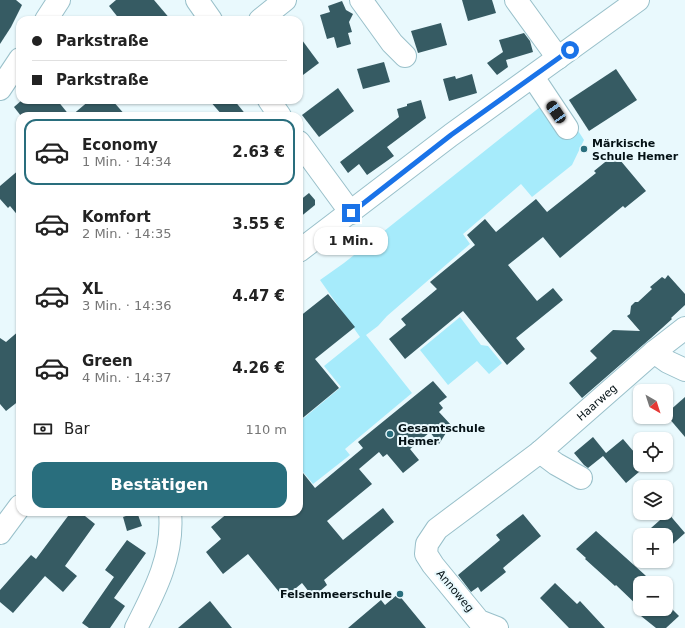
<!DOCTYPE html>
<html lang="de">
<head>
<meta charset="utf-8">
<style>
	body { margin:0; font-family:"DejaVu Sans",sans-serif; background:#f2f2f2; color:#222; height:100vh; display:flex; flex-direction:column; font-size:15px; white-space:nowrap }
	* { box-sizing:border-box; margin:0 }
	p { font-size:13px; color:#767676 }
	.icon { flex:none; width:22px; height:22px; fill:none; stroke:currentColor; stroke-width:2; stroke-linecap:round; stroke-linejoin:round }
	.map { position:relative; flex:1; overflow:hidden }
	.side { position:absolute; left:16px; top:112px; width:287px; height:404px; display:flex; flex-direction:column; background:#fff; border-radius:12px; box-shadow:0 1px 3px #0004 }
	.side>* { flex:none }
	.banner { position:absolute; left:16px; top:16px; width:287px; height:88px; border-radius:12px; box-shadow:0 1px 3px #0004; display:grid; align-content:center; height:88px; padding:0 16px; background:#fff }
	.needle { width:26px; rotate:141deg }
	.fabs { position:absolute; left:633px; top:384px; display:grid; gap:8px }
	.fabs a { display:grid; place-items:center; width:40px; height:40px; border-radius:8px; background:#fff; box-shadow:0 1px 3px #0004; font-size:20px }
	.end { position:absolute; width:18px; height:18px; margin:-9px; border:5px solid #1a73e8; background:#fff; box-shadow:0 0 0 2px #fff }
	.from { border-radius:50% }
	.bubble { position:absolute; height:28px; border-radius:12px; background:#fff; box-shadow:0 1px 3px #0004; font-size:13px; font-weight:700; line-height:28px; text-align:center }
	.car { position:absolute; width:12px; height:24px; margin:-12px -6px; border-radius:5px; box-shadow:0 0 3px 1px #0007; background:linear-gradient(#222 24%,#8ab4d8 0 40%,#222 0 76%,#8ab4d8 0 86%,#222 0) }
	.banner b { display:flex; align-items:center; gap:14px; height:38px; font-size:15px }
	.banner b+b { border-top:1px solid #e0e0e0 }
	.banner i { width:10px; height:10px; background:#222 }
	ul { padding:7px 0 0; list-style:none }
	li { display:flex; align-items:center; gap:12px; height:66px; margin:0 8px 6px; padding:0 8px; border:2px solid transparent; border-radius:12px }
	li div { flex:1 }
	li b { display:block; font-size:15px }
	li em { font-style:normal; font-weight:700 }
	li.active { border-color:#296e7d }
	li>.icon { width:36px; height:36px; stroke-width:1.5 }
	.pay { display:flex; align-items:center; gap:10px; height:44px; padding:0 16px; font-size:15px }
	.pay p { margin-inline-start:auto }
	.primary-button { display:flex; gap:8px; margin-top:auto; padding:8px 16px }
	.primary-button a { flex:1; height:46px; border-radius:12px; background:#296e7d; color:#fff; font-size:16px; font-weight:700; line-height:46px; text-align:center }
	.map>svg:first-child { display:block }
	.green { fill:#a6ebfb }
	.building { fill:#365b63 }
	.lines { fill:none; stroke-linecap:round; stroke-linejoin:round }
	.minor-casing { stroke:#99c0ca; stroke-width:24 }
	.minor { stroke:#fff; stroke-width:22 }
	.route { stroke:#1a73e8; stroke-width:5 }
	.poi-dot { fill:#296e7d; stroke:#e9f9fd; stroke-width:1.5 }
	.labels { text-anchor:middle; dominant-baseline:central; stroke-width:4; stroke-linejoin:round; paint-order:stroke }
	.poi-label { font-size:11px; font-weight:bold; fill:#041115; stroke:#e9f9fd; text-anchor:start }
	.street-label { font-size:11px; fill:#041115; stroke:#e9f9fd }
</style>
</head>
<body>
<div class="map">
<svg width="685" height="628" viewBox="0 0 685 628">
	<rect width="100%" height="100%" fill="#e9f9fd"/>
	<g class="green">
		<polygon points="555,95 584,140 572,165 532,197 521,184 463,234 470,244 387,316 378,326 366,335 412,393 345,449 350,455 313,484 299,467 299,422 341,387 324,366 360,337 320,280 344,263"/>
		<polygon points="460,317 481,345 488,346 502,363 489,374 477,361 448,385 420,350"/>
	</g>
	<g class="building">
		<polygon points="0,0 16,0 22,5 11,27 0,44"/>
		<polygon points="116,0 154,0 171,20 120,20 109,6"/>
		<polygon points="462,0 492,0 496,13 468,21"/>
		<polygon points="342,1 346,10 353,14 349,22 352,32 348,33 351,44 337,48 334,37 327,39 320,15 330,12 328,6"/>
		<polygon points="441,23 447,45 418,53 411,31"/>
		<polygon points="524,33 530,41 533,52 506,60 508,67 497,75 487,63 503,52 499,40"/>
		<polygon points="299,36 319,63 299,78"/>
		<polygon points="384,62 390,82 363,89 357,69"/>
		<polygon points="616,69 637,100 589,131 569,100"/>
		<polygon points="472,74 477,93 449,101 443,79 455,76 456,79"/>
		<polygon points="338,88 354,111 319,137 302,115"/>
		<polygon points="22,100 57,100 70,116 21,116 14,107"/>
		<polygon points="90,100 112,100 126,116 71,116"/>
		<polygon points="209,100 234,100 247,116 223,116"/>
		<polygon points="421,100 426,118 387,147 394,156 367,175 359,164 348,173 340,162 399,117 397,109 407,106 407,104"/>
		<polygon points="615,154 646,191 625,208 623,206 560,258 543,237 508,265 537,301 553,288 563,300 516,338 525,349 507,365 463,311 405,359 389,339 406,325 401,319 437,289 430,282 475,245 467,235 485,219 496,232 536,199 547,212 596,173 594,171"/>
		<polygon points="20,169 20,218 10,206 8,208 0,199 0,186"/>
		<polygon points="309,193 315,200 315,205 299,218 299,201"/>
		<polygon points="668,275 685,294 685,305 671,318 672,319 651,338 582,398 569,383 597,358 590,351 613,330 640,331 627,316 630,314 631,306 635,302 638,302 652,289 650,287 662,277 665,279"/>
		<polygon points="328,294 355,327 315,359 339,388 299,421 299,317"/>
		<polygon points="20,330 20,400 6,411 0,404 0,338 6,342"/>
		<polygon points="433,381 447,397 439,403 443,408 439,412 451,425 439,444 430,432 410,449 419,460 403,473 387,454 383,457 379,452 359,469 372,484 327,521 343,540 383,508 394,522 324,580 327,585 313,597 302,583 284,598 248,554 223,574 206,552 221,539 211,527 229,512 299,512 299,468 315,488 363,448 358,442"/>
		<polygon points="685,397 685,437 668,417 668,412"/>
		<polygon points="593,437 606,453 623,439 640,459 640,465 646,466 626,483 603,456 588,468 584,465 574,453"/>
		<polygon points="71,512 80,512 95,524 65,566 77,576 63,592 45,576 13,613 0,602 0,590 31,555 36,559"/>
		<polygon points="137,512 142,526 127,531 123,517"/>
		<polygon points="668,513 685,533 666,550 666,535 657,535 651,528"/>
		<polygon points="523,514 541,536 503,568 506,572 481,592 478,587 471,592 458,575 500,540 496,535"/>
		<polygon points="596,531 645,575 652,583 640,583 640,608 616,585 615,586 585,559 586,558 576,549"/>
		<polygon points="127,540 146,553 114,598 125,606 110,628 89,628 82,623 114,577 105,570"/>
		<polygon points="555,583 577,604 580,601 605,628 569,628 540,598"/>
		<polygon points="398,594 426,628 348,628 381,600 385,605"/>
		<polygon points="210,601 232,628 178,628"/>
		<polygon points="648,609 672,609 679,616 666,628 656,628 641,616"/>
	</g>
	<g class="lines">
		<g class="minor-casing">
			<g id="minor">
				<polyline points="197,0 211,20"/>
				<polyline points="361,0 392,43 405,56"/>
				<polyline points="516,0 558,58"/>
				<polyline points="46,20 59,0"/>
				<polyline points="260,20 285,0"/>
				<polyline points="533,77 567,128"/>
				<polyline points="0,89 20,59"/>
				<polyline points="269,100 280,116"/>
				<polyline points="299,142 351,213"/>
				<polyline points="299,251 451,135 638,0"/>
				<polyline points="654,352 668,362 685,370"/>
				<polyline points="540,452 556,464 581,478"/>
				<polyline points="0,533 20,506"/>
				<path d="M136 628C155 591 174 555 170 512"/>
				<path id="s1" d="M497 628 479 621 433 565 426 554 427 544 437 529 540 452 654 352 685 328"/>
			</g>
		</g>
		<use href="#minor" class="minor"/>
	</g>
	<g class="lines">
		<polyline class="route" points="351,213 451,135 570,50"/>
	</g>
	<g class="poi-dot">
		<circle cx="584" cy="149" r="4"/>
		<circle cx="390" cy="434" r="4"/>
		<circle cx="400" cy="594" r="4"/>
	</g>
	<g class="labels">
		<g class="poi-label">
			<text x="592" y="143">Märkische<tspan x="592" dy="13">Schule Hemer</tspan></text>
			<text x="398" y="428">Gesamtschule<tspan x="398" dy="13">Hemer</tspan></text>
			<text x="392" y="594" text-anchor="end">Felsenmeerschule</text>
		</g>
		<g class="street-label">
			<text stroke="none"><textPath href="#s1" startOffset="337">Haarweg</textPath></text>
			<text transform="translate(455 591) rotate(50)">Annoweg</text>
		</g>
	</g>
</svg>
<div class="fabs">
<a><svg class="needle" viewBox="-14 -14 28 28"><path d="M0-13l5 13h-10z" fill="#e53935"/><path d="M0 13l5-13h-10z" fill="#767676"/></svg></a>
<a><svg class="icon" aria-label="locate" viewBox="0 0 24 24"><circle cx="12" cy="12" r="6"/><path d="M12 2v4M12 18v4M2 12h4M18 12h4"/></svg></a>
<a><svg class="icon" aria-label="layers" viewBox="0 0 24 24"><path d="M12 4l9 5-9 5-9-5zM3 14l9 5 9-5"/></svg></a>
<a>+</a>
<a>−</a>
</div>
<i class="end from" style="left:570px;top:50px"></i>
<i class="end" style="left:351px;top:213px"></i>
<div class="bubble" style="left:314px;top:227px;width:74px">1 Min.</div>
<i class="car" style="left:556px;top:112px;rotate:326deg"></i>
<div class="banner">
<b><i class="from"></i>Parkstraße</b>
<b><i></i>Parkstraße</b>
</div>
<section class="side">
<ul>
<li class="active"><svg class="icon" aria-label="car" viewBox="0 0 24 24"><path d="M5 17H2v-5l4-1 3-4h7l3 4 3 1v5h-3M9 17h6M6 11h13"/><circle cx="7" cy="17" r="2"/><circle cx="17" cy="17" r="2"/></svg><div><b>Economy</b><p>1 Min. · 14:34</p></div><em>2.63 €</em></li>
<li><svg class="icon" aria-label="car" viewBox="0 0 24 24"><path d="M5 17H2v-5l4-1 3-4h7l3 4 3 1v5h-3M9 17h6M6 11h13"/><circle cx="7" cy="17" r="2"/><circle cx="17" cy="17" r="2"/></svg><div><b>Komfort</b><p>2 Min. · 14:35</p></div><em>3.55 €</em></li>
<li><svg class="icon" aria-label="car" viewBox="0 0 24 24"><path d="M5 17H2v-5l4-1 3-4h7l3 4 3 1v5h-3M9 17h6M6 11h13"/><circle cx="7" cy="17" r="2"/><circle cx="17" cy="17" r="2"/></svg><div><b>XL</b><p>3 Min. · 14:36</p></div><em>4.47 €</em></li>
<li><svg class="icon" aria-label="car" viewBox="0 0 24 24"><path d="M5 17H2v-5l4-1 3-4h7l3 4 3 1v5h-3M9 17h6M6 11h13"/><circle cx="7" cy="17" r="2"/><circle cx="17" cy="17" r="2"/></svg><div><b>Green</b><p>4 Min. · 14:37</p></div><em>4.26 €</em></li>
</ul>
<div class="pay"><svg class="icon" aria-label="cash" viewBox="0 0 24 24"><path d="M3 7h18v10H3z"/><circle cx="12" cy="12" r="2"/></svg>Bar<p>110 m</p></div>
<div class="primary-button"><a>Bestätigen</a></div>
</section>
</div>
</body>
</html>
